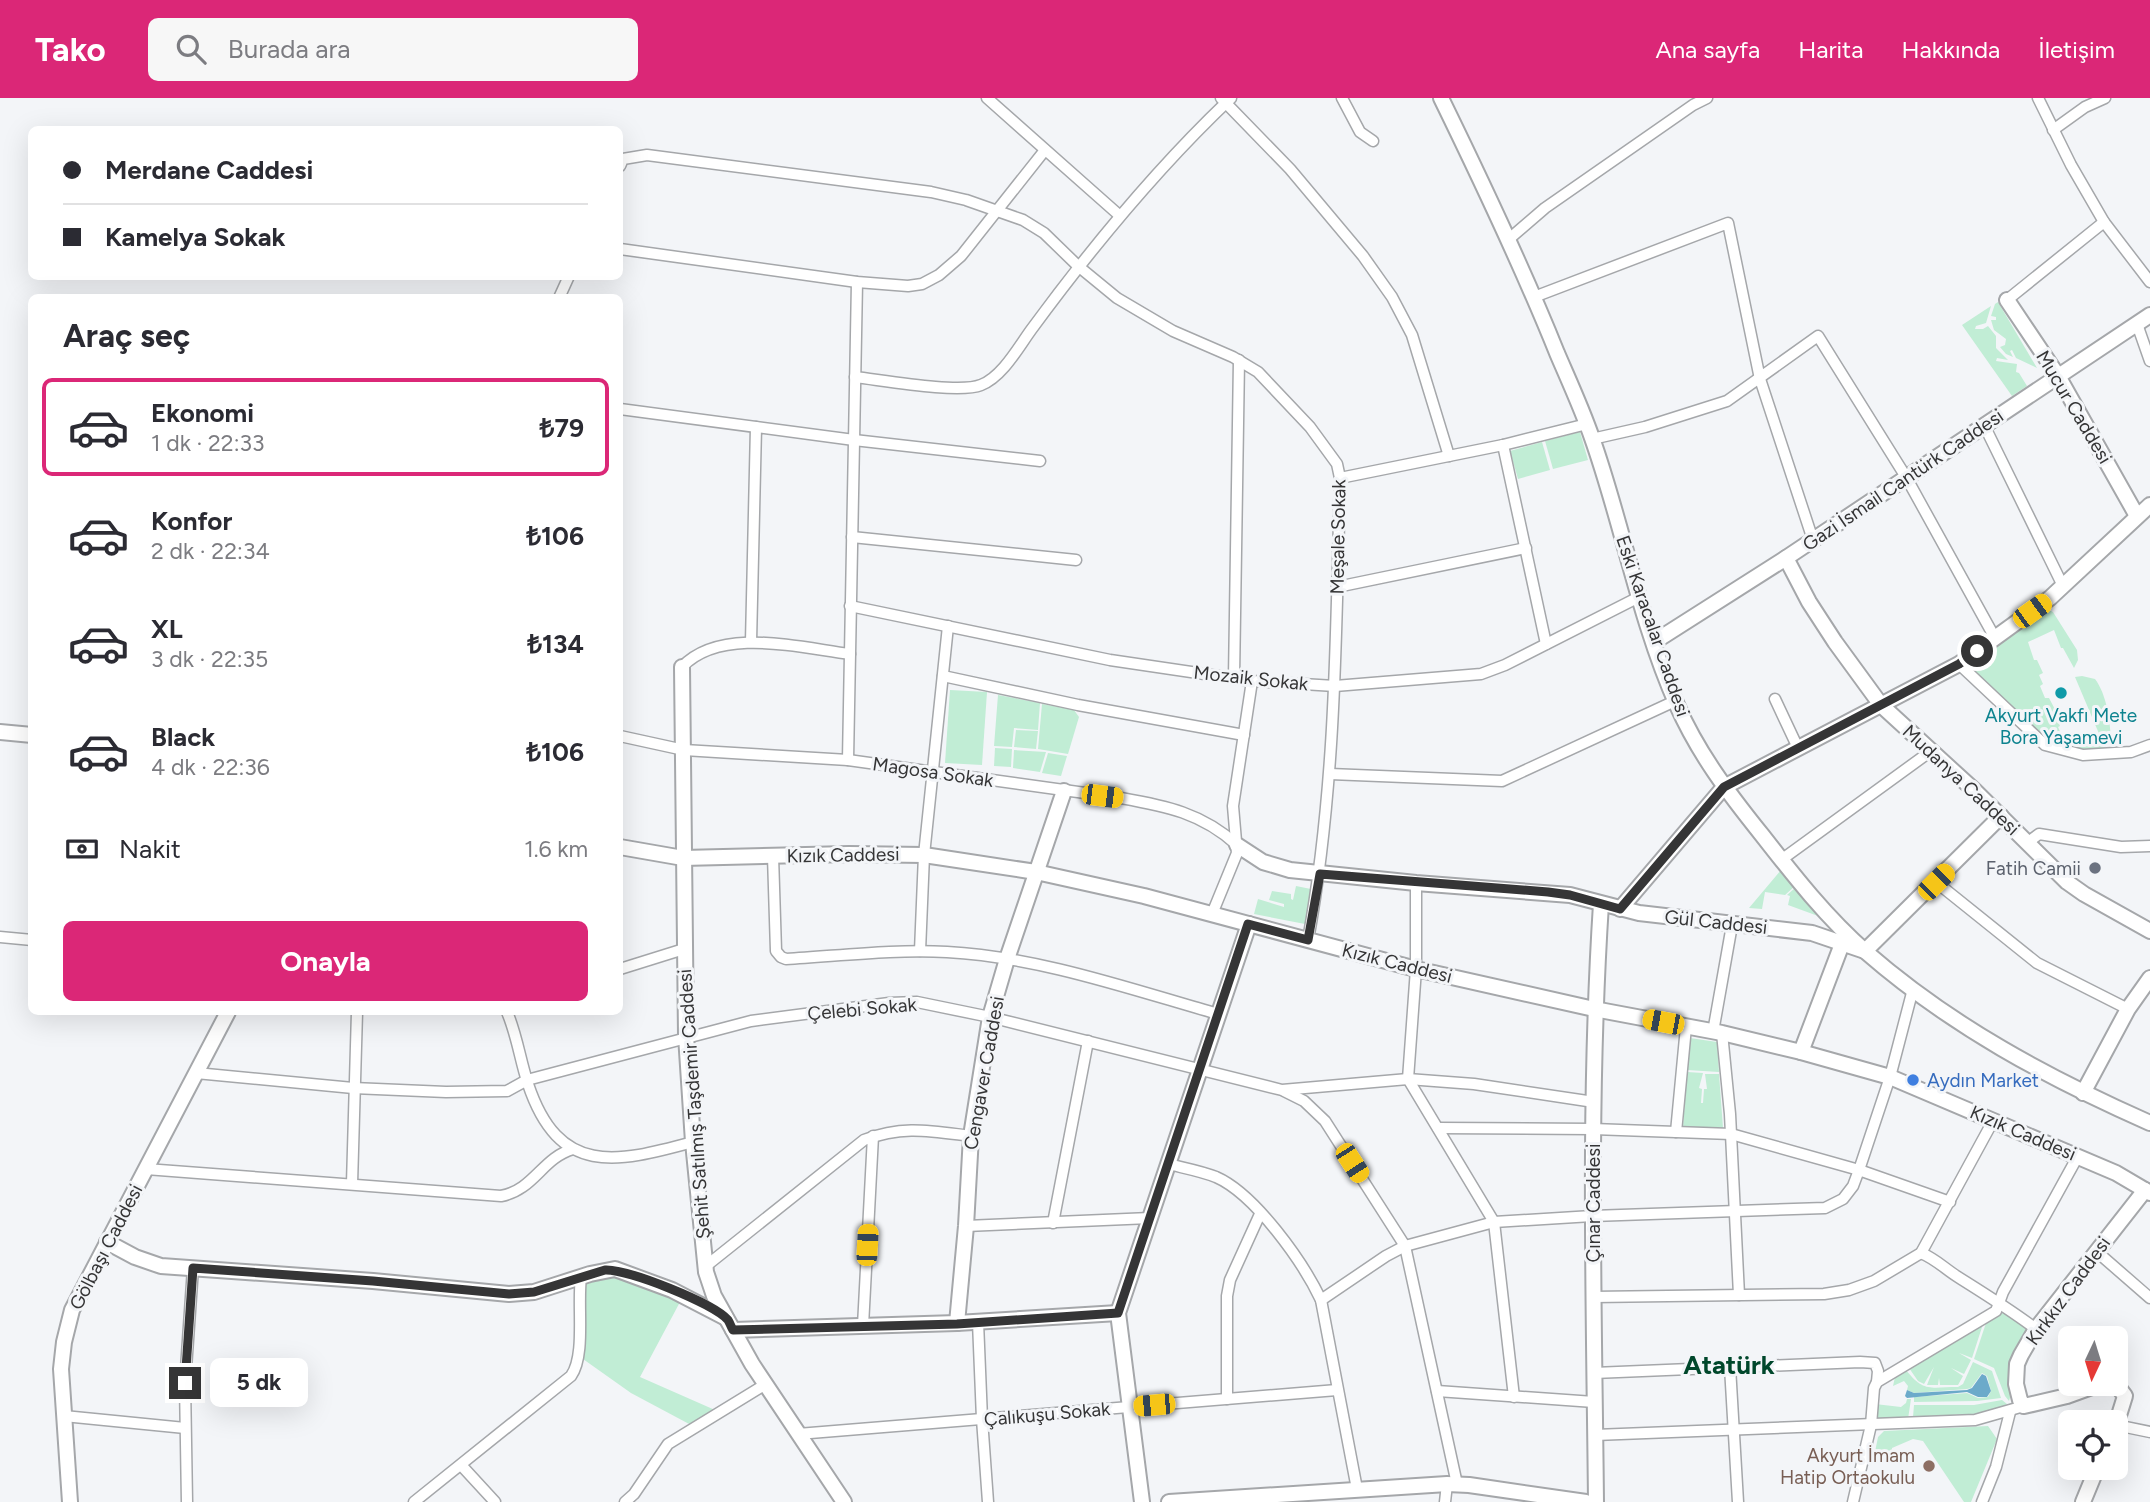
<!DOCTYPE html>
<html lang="tr">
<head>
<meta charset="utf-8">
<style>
	body { margin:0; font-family:Figtree,sans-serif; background:#f7f7f7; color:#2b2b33; height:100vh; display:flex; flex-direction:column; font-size:26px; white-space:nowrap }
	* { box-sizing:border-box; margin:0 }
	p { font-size:23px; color:#7c7c81 }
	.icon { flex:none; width:38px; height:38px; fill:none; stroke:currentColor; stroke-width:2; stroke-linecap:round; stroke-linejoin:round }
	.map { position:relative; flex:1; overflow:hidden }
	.sheet { position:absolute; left:28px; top:196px; width:595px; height:721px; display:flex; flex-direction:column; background:#fff; border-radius:10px; box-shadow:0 7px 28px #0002 }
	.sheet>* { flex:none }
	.banner { position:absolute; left:28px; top:28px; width:595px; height:154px; border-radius:10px; box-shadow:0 7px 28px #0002; display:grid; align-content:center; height:154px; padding:0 35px; background:#fff }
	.needle { width:46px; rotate:184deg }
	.controls { position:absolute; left:2058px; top:1228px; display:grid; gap:14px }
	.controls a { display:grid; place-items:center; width:70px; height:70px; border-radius:10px; background:#fff; box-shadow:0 7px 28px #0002; font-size:35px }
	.end { position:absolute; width:32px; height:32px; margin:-16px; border:9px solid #353536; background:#fff; box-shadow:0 0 0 4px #fff }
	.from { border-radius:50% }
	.bubble { position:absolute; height:49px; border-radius:10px; background:#fff; box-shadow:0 7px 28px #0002; font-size:23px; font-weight:700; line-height:49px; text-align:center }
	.car { position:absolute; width:21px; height:42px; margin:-21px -10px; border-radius:9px; box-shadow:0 0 5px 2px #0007; background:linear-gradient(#f5c518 24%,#345 0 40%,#f5c518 0 76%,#345 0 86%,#f5c518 0) }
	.banner b { display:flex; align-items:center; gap:24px; height:66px; font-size:26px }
	.banner b+b { border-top:2px solid #e1e1e2 }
	.banner i { width:18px; height:18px; background:#2b2b33 }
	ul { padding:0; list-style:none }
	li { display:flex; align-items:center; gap:21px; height:98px; margin:0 14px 10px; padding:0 21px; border:4px solid transparent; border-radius:10px }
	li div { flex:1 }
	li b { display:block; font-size:26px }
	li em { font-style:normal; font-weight:700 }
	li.on { border-color:#db2777 }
	li>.icon { width:63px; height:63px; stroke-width:1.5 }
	h2 { padding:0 35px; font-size:32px; line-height:84px }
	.pay { display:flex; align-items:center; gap:18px; height:77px; padding:0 35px; font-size:26px }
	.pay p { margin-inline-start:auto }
	.button { display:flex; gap:14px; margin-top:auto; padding:14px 35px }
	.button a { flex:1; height:80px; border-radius:10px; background:#db2777; color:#fff; font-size:28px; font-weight:700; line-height:80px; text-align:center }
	header { display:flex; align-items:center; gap:42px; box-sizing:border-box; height:98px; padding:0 35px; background:#db2777; color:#fff }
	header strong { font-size:33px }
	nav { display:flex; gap:38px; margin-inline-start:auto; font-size:24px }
	.search { width:490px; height:63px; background:#f7f7f7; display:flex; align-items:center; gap:18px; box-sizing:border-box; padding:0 24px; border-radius:10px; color:#7c7c81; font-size:26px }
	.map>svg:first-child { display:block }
	.green { fill:#c1edd5 }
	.water { fill:#6caaca }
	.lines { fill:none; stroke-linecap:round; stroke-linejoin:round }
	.street-casing { stroke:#a5a7aa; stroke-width:13 }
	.secondary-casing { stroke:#a5a7aa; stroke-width:18 }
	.street { stroke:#fff; stroke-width:10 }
	.secondary { stroke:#fff; stroke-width:14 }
	.route { stroke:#353536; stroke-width:9 }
	.culture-dot { fill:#0f9aa8; stroke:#f3f5f8; stroke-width:2.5 }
	.worship-dot { fill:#6b7280; stroke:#f3f5f8; stroke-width:2.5 }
	.shop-dot { fill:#3f7fe0; stroke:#f3f5f8; stroke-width:2.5 }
	.education-dot { fill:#8d6e63; stroke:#f3f5f8; stroke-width:2.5 }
	.labels { text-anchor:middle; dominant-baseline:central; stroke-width:6; stroke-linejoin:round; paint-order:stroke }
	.street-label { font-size:19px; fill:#353536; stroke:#f3f5f8 }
	.culture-label { font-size:19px; fill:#0d838f; stroke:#f3f5f8 }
	.worship-label { font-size:19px; fill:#5b616d; stroke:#f3f5f8; text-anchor:end }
	.shop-label { font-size:19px; fill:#366cbe; stroke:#f3f5f8; text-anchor:start }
	.education-label { font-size:19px; fill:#785e54; stroke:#f3f5f8; text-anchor:end }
	.district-label { font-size:26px; font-weight:bold; fill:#00472b; stroke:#f3f5f8 }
</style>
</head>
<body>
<header>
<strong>Tako</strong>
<div class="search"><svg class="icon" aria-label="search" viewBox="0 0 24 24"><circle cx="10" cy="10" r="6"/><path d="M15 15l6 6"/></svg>Burada ara</div>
<nav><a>Ana sayfa</a><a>Harita</a><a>Hakkında</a><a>İletişim</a></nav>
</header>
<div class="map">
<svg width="2150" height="1404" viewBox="0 0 2150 1404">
	<rect width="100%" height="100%" fill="#f3f5f8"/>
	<g class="green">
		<polygon points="1998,204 2037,270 2016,260 2012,252 2010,253 2013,259 2006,256 2000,249 2005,247 2006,241 1994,232 1991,222 1996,222 1996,219 1991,218 1995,206"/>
		<polygon points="1991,208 1986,225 1976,228 1975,231 1983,231 1988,228 1996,238 1996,250 2008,262 1997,260 1996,263 2017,266 2016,274 2019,275 2027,288 2012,298 1962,227"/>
		<polygon points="1580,334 1588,362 1553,371 1545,343"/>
		<polygon points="1542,344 1550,372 1518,381 1510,353"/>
		<polygon points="2047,511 2053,514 2077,552 2078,562 2074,570 2063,550 2061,550 2054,532 2028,544 2034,562 2037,562 2043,575 2039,577 2043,586 2040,588 2045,600 2049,600 2059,619 2057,621 2060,628 2058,629 2062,638 2057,648 2048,644 1966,567"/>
		<path d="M2082 578 2095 581C2107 597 2110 623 2111 642L2106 643 2105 652 2068 651 2080 646 2082 649 2097 642 2096 640 2100 638 2075 579Z"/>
		<polygon points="950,592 987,594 982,667 945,665"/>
		<polygon points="998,597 1040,605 1038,632 1014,630 1012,649 994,648"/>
		<polygon points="1042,606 1074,612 1079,619 1068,656 1038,651"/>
		<polygon points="1016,632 1038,633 1036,651 1014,649"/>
		<polygon points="995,650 1012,651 1011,669 994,668"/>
		<polygon points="1014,652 1046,654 1040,674 1013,670"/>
		<polygon points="1048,655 1067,658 1061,678 1042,675"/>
		<polygon points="1781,772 1795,788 1785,797 1765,794 1762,811 1749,810"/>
		<polygon points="1296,788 1311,791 1305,826 1254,816 1258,801 1284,809 1284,806 1269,802 1272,793 1291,796 1291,801 1293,802"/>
		<polygon points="1796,789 1818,815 1818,818 1788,807 1790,798 1787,797"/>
		<polygon points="1690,940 1717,944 1719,974 1687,972"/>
		<polygon points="1687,974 1703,975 1699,990 1702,991 1701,1005 1703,1005 1704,991 1707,991 1705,976 1719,976 1723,1030 1683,1029"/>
		<path d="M607 1176 632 1181 680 1204 640 1279 715 1312 691 1327 631 1295 583 1261C582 1244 575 1191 590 1181 594 1178 602 1178 607 1176Z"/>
		<path d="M2006 1213 2028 1229C2019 1244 2008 1258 2008 1275 2007 1285 2013 1294 2009 1303L2005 1298 1994 1270 1974 1261 1986 1225Z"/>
		<polygon points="1983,1226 1972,1260 1959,1255 1971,1262 1964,1276 1951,1270 1963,1278 1958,1287 1940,1287 1939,1280 1938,1287 1927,1287 1934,1269 1924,1286 1918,1283 1909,1270"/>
		<path d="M1973 1264 1992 1273 2001 1300 1977 1303 1914 1304V1299L1967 1295 1978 1300 1988 1299 1991 1293 1987 1278 1982 1275 1971 1290 1967 1291 1914 1295 1907 1292 1908 1288 1904 1283 1893 1288 1895 1279 1906 1272C1924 1295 1931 1289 1958 1289L1963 1286Z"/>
		<polygon points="1907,1301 1911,1301 1908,1321 1876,1322 1875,1306 1901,1309 1906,1305"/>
		<polygon points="2002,1302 2007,1306 1990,1315 1913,1319 1914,1307 1974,1307"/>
		<polygon points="1988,1328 1997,1341 1971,1404 1964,1404 1923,1343 1913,1341 1892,1350 1892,1362 1873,1364 1878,1339 1884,1333"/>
	</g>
	<polygon class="water" points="1982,1276 1986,1278 1991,1293 1987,1299 1978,1299 1967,1294 1907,1300 1905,1298 1907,1292 1914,1295 1967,1292 1972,1290"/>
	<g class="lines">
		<g class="street-casing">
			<g id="street">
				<polyline points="987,0 1119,117"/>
				<polyline points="1221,0 1290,71 1363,158 1392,199 1412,237 1449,358"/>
				<polyline points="1342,0 1360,34 1373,43"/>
				<polyline points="2038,0 2071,67 2104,124 2150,184"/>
				<polyline points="2053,32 2085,9 2105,0"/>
				<path d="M620 68 623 61 647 57 931 94 966 102 1023 122 1044 135 1078 168 1117 200 1173 233 1233 259 1258 274 1310 329 1337 366 1340 380C1336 535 1336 689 1308 842"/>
				<polyline points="1509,141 1545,110 1693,7 1707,0"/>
				<polyline points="620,151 857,184 908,188 922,186 939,177 961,158 1045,52"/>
				<polyline points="1534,199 1728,125 1760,281 1813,442"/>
				<polyline points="559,200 569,178"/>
				<polyline points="2007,202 2104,124"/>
				<polyline points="2137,226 2150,263"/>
				<path d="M855 279C882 282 959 296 981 287 1002 279 1018 250 1031 232 1092 149 1156 71 1231 0"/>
				<polyline points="620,311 854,342 1040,363"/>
				<polyline points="1984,327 2063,488"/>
				<polyline points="1592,341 1645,329 1727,303 1818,238 1906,379 1995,540"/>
				<polyline points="1503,347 1546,546"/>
				<polyline points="1340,380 1503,347 1587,326"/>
				<polyline points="852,439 1076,462"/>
				<polyline points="1337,489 1526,450"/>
				<polyline points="850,508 1110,562 1252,583 1335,588 1481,576 1505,567 1639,499"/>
				<polyline points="751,544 756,329"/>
				<polyline points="1959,566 2045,647 2083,657 2131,654 2150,647"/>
				<path d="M682 569C721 528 801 550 850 556"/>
				<polyline points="943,578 1078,607 1244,637"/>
				<polyline points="1234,580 1239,262"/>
				<polyline points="1775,601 1798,650"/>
				<path d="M620 638 684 652 848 662 1121 700C1166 708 1202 715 1237 747"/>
				<polyline points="848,662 857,184"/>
				<polyline points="1330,676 1502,683 1675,603"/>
				<polyline points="2027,745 2039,736 2121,749 2150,748"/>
				<path d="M773 758 776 853 781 859 786 861C839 858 894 851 947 854 1039 859 1130 891 1218 916"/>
				<polyline points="1781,762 1931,653"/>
				<polyline points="1936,784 2037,865 2128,911"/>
				<polyline points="1416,785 1416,871 1408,981 1494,1124 1514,1299"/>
				<polyline points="1212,816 1237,755 1233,708 1252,583"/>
				<polyline points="0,839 32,842"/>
				<polyline points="920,853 924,757 948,528"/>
				<polyline points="620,871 684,851"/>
				<path d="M507 914C517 937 520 962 528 986 559 1079 616 1065 693 1044"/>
				<polyline points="1713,934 1732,827"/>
				<polyline points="1722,935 1730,1016 1739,1197"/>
				<polyline points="196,975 353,990 446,994 507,993 527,982 751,923 889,905 917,904 990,919 1282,992 1408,981 1474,986 1594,1004"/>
				<polyline points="1284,993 1304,1003 1325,1023 1405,1148 1457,1386"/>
				<polyline points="1438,1030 1593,1031 1731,1036 1859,1072 1950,1104"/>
				<polyline points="1676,1034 1686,929"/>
				<path d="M1168 1066C1184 1070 1201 1073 1216 1079 1255 1096 1303 1164 1321 1202L1357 1391"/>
				<path d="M146 1071 501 1098C534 1092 542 1060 573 1051"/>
				<polyline points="352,1086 357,914"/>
				<polyline points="1053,1125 1088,943"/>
				<polyline points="966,1128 1150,1120"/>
				<polyline points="2096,1153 2150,1200"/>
				<path d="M1921 1155C1936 1161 1945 1171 1958 1179 1985 1196 2011 1212 2036 1231"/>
				<path d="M706 1168 864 1042C903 1027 930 1033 971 1038"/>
				<polyline points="1593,1199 1824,1196 1849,1192 1874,1183 1921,1155 1993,1023"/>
				<polyline points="1321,1202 1386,1158 1405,1148 1494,1124 1592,1118 1825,1110 1843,1101 1853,1088 1859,1072 1890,979 1913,891"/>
				<polyline points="978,1224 982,1321 988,1404"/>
				<polyline points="863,1228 873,1038"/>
				<polyline points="1730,1269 1738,1404"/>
				<polyline points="1594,1275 1860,1264 1875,1265 1878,1273 1877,1284"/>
				<polyline points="1437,1293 1594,1304"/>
				<polyline points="1227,1301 1227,1198 1230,1182 1260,1116"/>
				<polyline points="64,1318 185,1330"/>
				<polyline points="2116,1327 2150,1334"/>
				<polyline points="798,1336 1337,1292"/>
				<polyline points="1595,1337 1975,1322 2024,1308"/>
				<polyline points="461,1367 495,1404"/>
				<polyline points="187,1404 185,1285 193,1170"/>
				<path d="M414 1404 571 1278C586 1257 577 1207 581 1179"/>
				<polyline points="625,1404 634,1396 668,1346 766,1286"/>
				<polyline points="1445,1404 1447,1386"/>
				<polyline points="1853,1404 1871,1327 1874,1290 1877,1284 1996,1213 2003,1194 2078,1058"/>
				<polyline points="1982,1404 1996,1369 2010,1314"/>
			</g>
		</g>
		<g class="secondary-casing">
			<g id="secondary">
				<path d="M1441 0C1482 84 1522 168 1557 255 1569 283 1582 311 1592 340 1623 427 1639 522 1677 607 1698 655 1729 696 1762 737 1794 778 1827 820 1866 854 1951 928 2048 980 2150 1025"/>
				<polyline points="2007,202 2058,278 2137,418"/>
				<polyline points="1786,460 1809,504 1835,544 1881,607 1975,693 2067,784 2084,796 2150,833"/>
				<polyline points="1654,544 1786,460 2150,217"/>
				<polyline points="682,569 686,938 693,1044 706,1174 714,1198 752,1266 844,1404"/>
				<polyline points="0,634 32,637"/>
				<polyline points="1237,747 1263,764 1290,772 1416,785 1570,797 1639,815 1812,835 1865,853 2001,718"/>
				<polyline points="620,749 683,760 849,756 924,757 1036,774 1144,798 1416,871 1594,911 1722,935 1801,954 1890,979 2116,1075 2150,1095"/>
				<polyline points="1620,811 1724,689 1959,566 2050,500 2150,407"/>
				<polyline points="1801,954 1845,838"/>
				<polyline points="2083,995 2128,911 2150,880"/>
				<polyline points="107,1144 135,1159 161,1168 373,1183 509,1196 534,1194 590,1176 615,1171 672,1192 726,1220"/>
				<polyline points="957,1225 966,1128 971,1038 990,919 1007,861 1064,693"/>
				<polyline points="733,1232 957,1225 1118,1215"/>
				<polyline points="2100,1286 2067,1298 2024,1308 2020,1302 2016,1286 2017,1266 2021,1257 2036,1231 2145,1092"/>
				<polyline points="2116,1286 2125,1298 2116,1327"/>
				<polyline points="70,1404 61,1271 64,1244 72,1212 228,914"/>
				<polyline points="1142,1404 1118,1215 1249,826"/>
				<polyline points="1169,1404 1447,1386 1469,1387 1586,1404"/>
				<path d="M1596 1404C1594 1205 1588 1006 1601 806"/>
				<polyline points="2083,1404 2097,1370"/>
			</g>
		</g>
		<use href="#street" class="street"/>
		<use href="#secondary" class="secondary"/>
	</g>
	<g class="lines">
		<path class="route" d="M185 1285 193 1170 373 1183 509 1196 534 1194 605 1172C628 1171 713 1205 728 1222 730 1225 731 1229 733 1232L957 1226 1118 1215 1248 826 1308 842 1320 776 1548 794 1570 797 1620 811 1724 689 1959 566 1977 553"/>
	</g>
	<circle class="culture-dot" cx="2061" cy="595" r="7"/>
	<circle class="worship-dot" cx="2095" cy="770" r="7"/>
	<circle class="shop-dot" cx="1913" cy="982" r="7"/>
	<circle class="education-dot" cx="1929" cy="1368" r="7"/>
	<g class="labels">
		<g class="street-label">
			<text transform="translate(2074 309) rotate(59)">Mucur Caddesi</text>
			<text transform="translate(1903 382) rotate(-34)">Gazi İsmail Cantürk Caddesi</text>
			<text transform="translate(1338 439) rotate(-89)">Meşale Sokak</text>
			<text transform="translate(1653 528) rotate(71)">Eski Karacalar Caddesi</text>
			<text transform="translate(1251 580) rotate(6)">Mozaik Sokak</text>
			<text transform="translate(933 674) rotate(8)">Magosa Sokak</text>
			<text transform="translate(1961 682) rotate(43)">Mudanya Caddesi</text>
			<text transform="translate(843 757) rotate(-1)">Kızık Caddesi</text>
			<text transform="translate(1716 824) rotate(6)">Gül Caddesi</text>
			<text transform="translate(1397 865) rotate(14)">Kızık Caddesi</text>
			<text transform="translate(862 911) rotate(-5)">Çelebi Sokak</text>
			<text transform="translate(984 975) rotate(-80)">Cengaver Caddesi</text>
			<text transform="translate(694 1006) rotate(-94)">Şehit Satılmış Taşdemir Caddesi</text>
			<text transform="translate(2023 1035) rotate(23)">Kızık Caddesi</text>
			<text transform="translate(1593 1105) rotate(-90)">Çınar Caddesi</text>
			<text transform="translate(106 1149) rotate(-63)">Gölbaşı Caddesi</text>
			<text transform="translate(2068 1193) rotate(-54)">Kırkkız Caddesi</text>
			<text transform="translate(1047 1316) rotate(-5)">Çalıkuşu Sokak</text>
		</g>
		<g class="culture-label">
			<text x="2061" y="617">Akyurt Vakfı Mete<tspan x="2061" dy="22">Bora Yaşamevi</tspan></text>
		</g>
		<g class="worship-label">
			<text x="2081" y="770">Fatih Camii</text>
		</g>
		<g class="shop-label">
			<text x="1927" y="982">Aydın Market</text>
		</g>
		<g class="education-label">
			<text x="1915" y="1357">Akyurt İmam<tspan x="1915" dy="22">Hatip Ortaokulu</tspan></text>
		</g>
		<g class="district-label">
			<text x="1729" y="1267">Atatürk</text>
		</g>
	</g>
</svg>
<div class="controls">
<a><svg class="needle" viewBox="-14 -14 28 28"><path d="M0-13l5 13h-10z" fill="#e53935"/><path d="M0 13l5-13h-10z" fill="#7c7c81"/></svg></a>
<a><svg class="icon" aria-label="locate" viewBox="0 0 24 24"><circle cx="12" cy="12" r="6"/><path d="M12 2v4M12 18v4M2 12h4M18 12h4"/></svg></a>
</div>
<i class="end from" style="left:1977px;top:553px"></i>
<i class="end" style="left:185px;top:1285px"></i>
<div class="bubble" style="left:210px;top:1260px;width:98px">5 dk</div>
<i class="car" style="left:2032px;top:513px;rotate:54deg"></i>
<i class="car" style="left:1102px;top:698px;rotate:97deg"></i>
<i class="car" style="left:1936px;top:784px;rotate:45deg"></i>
<i class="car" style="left:1663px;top:924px;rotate:281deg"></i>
<i class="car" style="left:1352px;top:1065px;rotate:147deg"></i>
<i class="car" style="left:867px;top:1147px;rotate:3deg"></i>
<i class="car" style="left:1154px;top:1307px;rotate:265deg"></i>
<div class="banner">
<b><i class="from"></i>Merdane Caddesi</b>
<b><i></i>Kamelya Sokak</b>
</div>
<section class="sheet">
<h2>Araç seç</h2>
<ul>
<li class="on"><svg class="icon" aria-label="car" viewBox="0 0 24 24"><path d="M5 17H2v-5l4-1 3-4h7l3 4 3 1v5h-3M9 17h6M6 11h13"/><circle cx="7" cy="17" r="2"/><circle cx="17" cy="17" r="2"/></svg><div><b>Ekonomi</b><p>1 dk · 22:33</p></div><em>₺79</em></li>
<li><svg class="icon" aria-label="car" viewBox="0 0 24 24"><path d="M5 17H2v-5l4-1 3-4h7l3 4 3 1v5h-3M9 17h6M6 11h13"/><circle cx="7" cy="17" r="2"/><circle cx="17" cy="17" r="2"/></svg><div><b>Konfor</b><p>2 dk · 22:34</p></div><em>₺106</em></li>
<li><svg class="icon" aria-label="car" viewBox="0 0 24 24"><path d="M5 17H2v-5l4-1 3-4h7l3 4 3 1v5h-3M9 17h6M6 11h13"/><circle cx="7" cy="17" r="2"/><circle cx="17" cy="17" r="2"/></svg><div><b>XL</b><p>3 dk · 22:35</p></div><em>₺134</em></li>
<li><svg class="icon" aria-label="car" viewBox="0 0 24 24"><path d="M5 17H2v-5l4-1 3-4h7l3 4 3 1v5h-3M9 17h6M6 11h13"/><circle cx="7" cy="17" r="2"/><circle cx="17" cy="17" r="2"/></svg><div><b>Black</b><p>4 dk · 22:36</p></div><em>₺106</em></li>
</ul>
<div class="pay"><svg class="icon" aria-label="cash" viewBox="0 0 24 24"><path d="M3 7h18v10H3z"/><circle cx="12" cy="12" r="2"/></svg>Nakit<p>1.6 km</p></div>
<div class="button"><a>Onayla</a></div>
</section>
</div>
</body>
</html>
